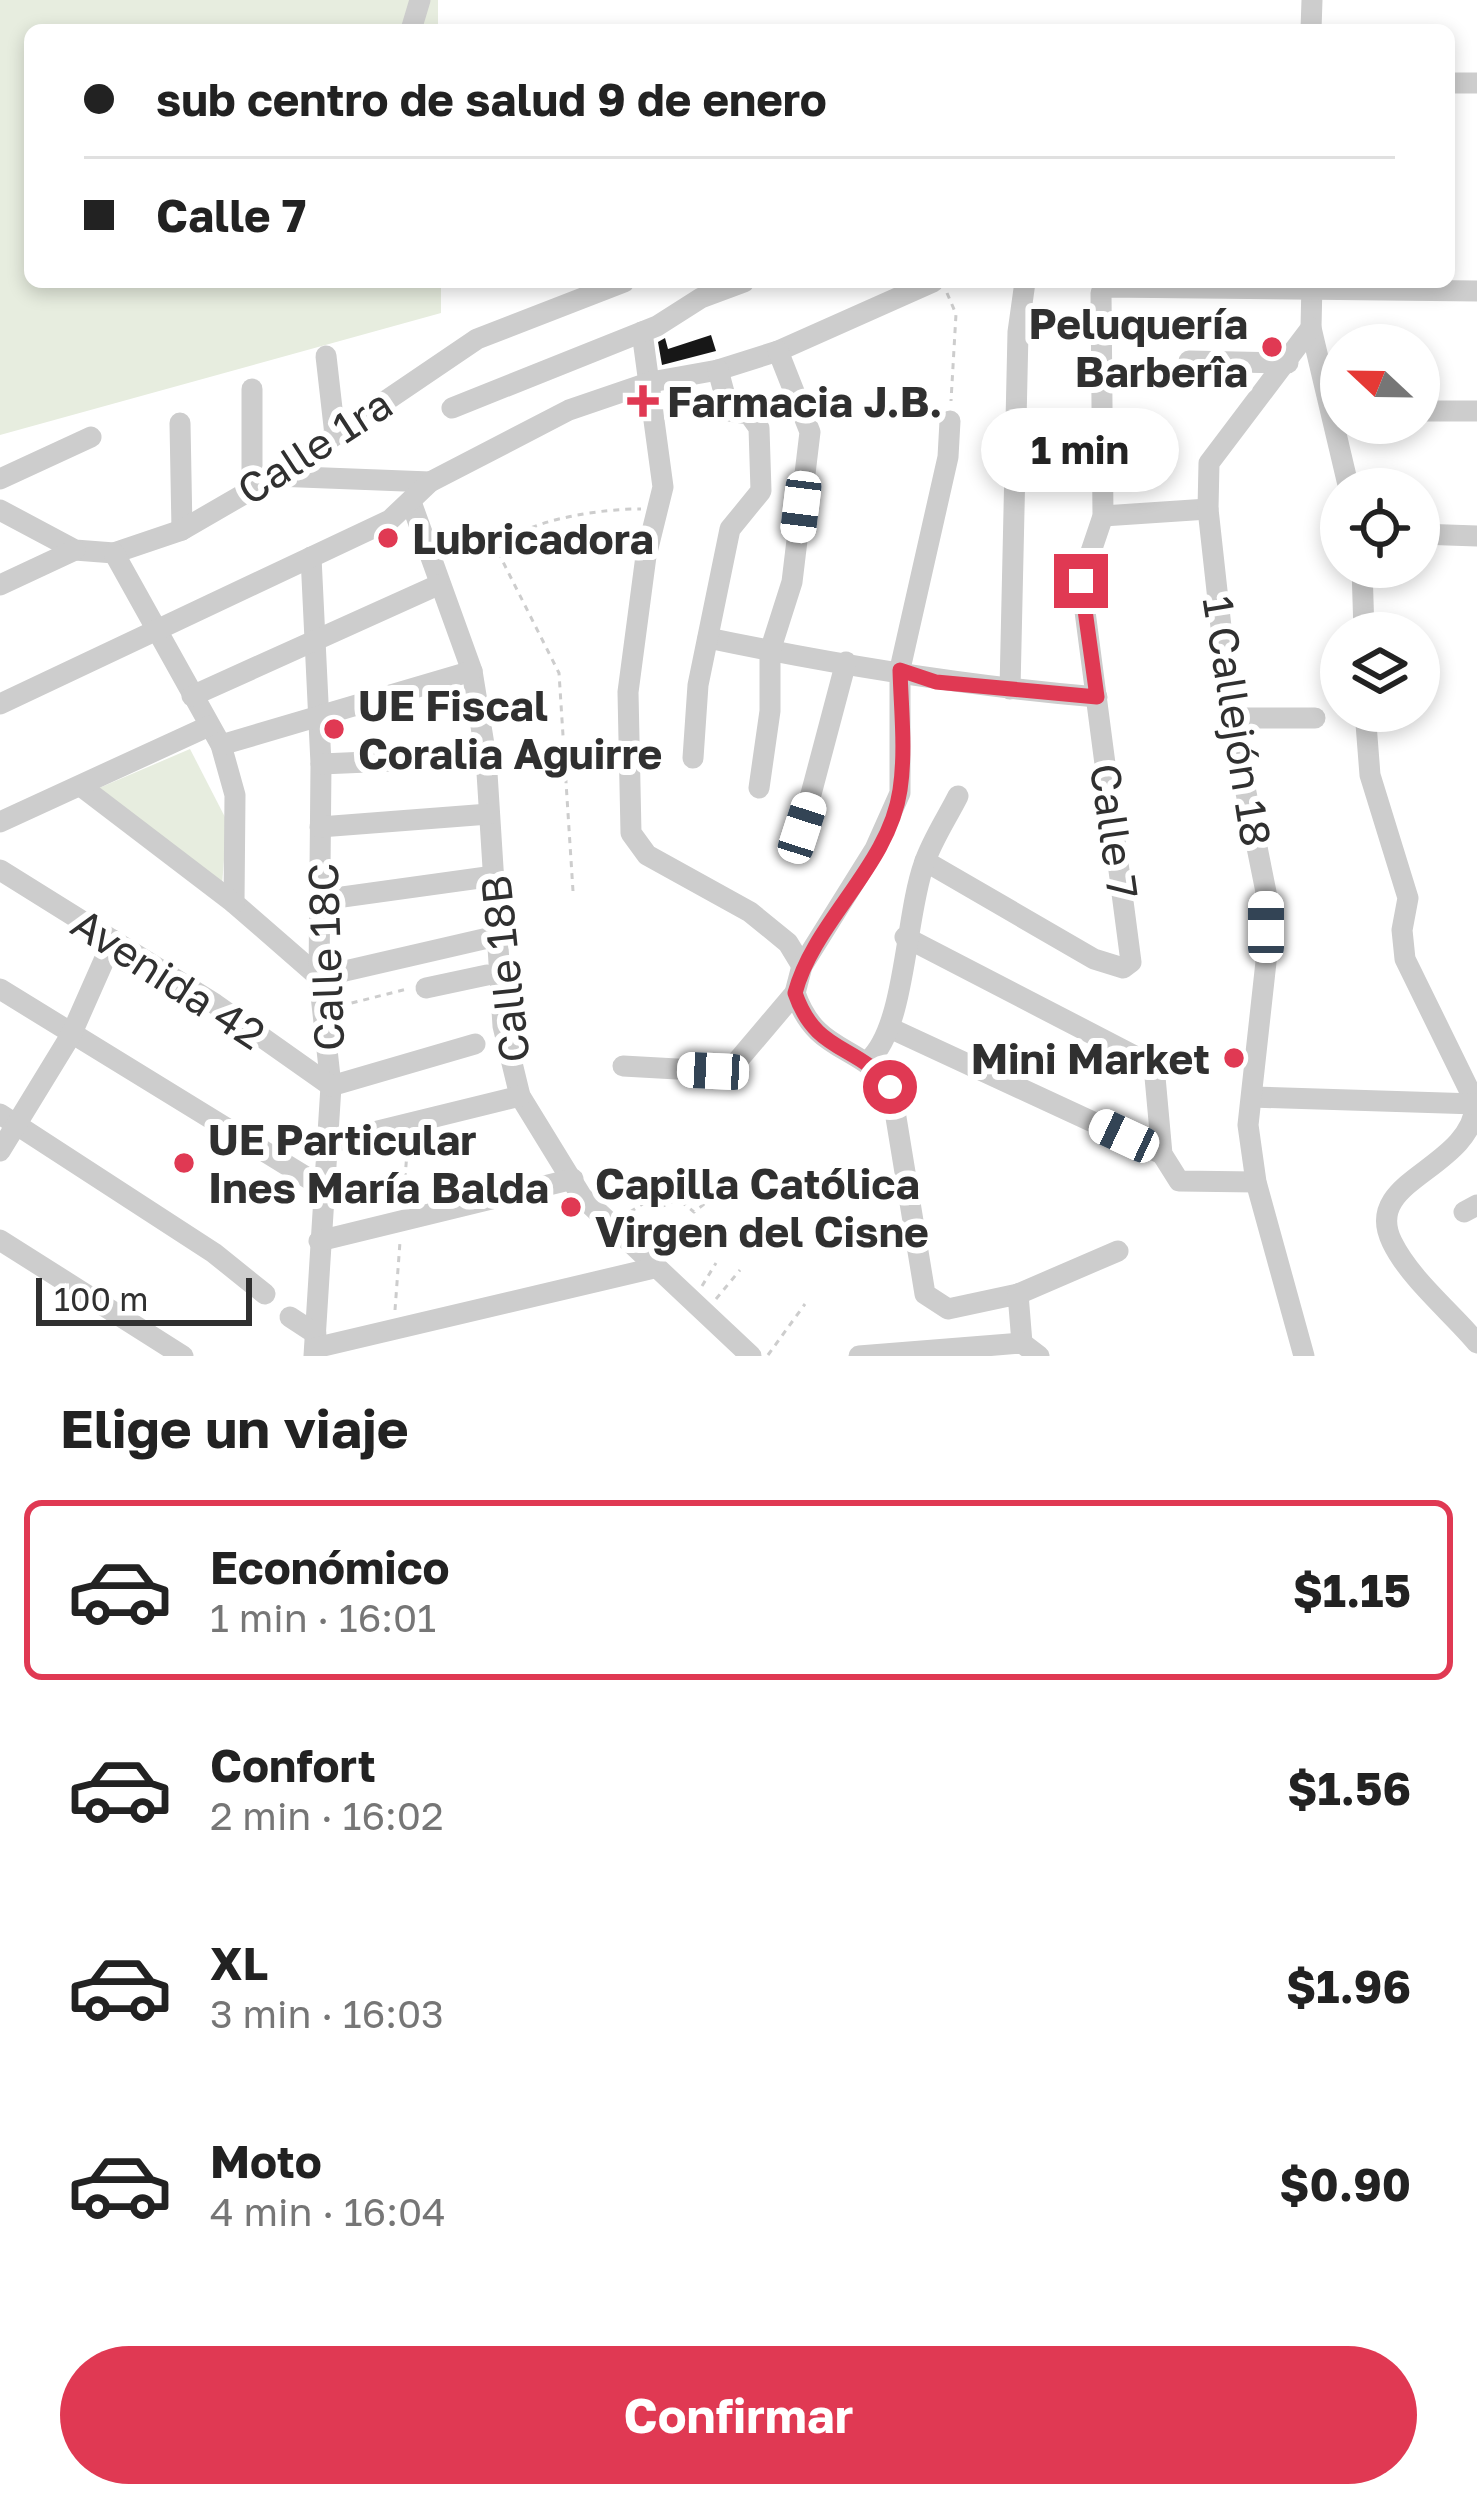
<!DOCTYPE html>
<html lang="es">
<head>
<meta charset="utf-8">
<style>
	body { margin:0; font-family:"Golos Text",sans-serif; background:#f6f6f6; color:#222; height:100vh; display:flex; flex-direction:column; font-size:45px; white-space:nowrap }
	* { box-sizing:border-box; margin:0 }
	p { font-size:39px; color:#767676 }
	.icon { flex:none; width:66px; height:66px; fill:none; stroke:currentColor; stroke-width:2; stroke-linecap:round; stroke-linejoin:round }
	.map { position:relative; height:1356px; overflow:hidden }
	.panel { display:flex; flex-direction:column; background:#fff; flex:1 }
	.panel>* { flex:none }
	.banner { position:absolute; left:24px; top:24px; width:1431px; height:264px; border-radius:18px; box-shadow:0 6px 18px #0003; display:grid; align-content:center; height:264px; padding:0 60px; background:#fff }
	.needle { width:78px; rotate:292deg }
	.tools { position:absolute; left:1320px; top:324px; display:grid; gap:24px }
	.tools a { display:grid; place-items:center; width:120px; height:120px; border-radius:50%; background:#fff; box-shadow:0 6px 18px #0003; font-size:60px }
	.scale { position:absolute; left:36px; bottom:30px; width:216px; box-sizing:border-box; padding-left:12px; border:6px solid #303030; border-top:0; font-size:33px; line-height:42px; white-space:nowrap; color:#303030; -webkit-text-stroke:9px #fff; paint-order:stroke }
	.end { position:absolute; width:54px; height:54px; margin:-27px; border:15px solid #e03953; background:#fff; box-shadow:0 0 0 6px #fff }
	.from { border-radius:50% }
	.bubble { position:absolute; height:84px; border-radius:42px; background:#fff; box-shadow:0 6px 18px #0003; font-size:39px; font-weight:700; line-height:84px; text-align:center }
	.car { position:absolute; width:36px; height:72px; margin:-36px -18px; border-radius:15px; box-shadow:0 0 9px 3px #0007; background:linear-gradient(#fff 24%,#345 0 40%,#fff 0 76%,#345 0 86%,#fff 0) }
	.banner b { display:flex; align-items:center; gap:42px; height:114px; font-size:45px }
	.banner b+b { border-top:3px solid #e0e0e0 }
	.banner i { width:30px; height:30px; background:#222 }
	ul { padding:0; list-style:none }
	li { display:flex; align-items:center; gap:36px; height:180px; margin:0 24px 18px; padding:0 36px; border:6px solid transparent; border-radius:18px }
	li div { flex:1 }
	li b { display:block; font-size:45px }
	li em { font-style:normal; font-weight:700 }
	li.on { border-color:#e03953 }
	li>.icon { width:108px; height:108px; stroke-width:1.5 }
	h2 { padding:0 60px; font-size:54px; line-height:144px }
	.action { display:flex; gap:24px; margin-top:auto; padding:24px 60px }
	.action a { flex:1; height:138px; border-radius:72px; background:#e03953; color:#fff; font-size:48px; font-weight:700; line-height:138px; text-align:center }
	.map>svg:first-child { display:block }
	.green { fill:#e7eddf }
	.building { fill:#171717 }
	.lines { fill:none; stroke-linecap:round; stroke-linejoin:round }
	.path { stroke:#cdcdcd; stroke-width:3; stroke-dasharray:6 6; stroke-linecap:butt }
	.minor { stroke:#cdcdcd; stroke-width:21 }
	.route { stroke:#e03953; stroke-width:15 }
	.poi-dot { fill:#e03953; stroke:#fff; stroke-width:4.5 }
	.labels { text-anchor:middle; dominant-baseline:central; stroke-width:12; stroke-linejoin:round; paint-order:stroke }
	.poi-label { font-size:42px; font-weight:bold; fill:#303030; stroke:#fff; text-anchor:start }
	.street-label { font-size:42px; fill:#303030; stroke:#fff }
</style>
</head>
<body>
<div class="map">
<svg width="1477" height="1356" viewBox="0 0 1477 1356">
	<rect width="100%" height="100%" fill="#fff"/>
	<g class="green">
		<polygon points="0,0 438,0 438,30 30,30 30,282 441,282 441,313 0,435"/>
		<polygon points="190,749 227,821 222,885 99,788"/>
	</g>
	<polygon class="building" points="711,335 716,351 662,365 658,342 665,338 668,349"/>
	<g class="lines">
		<g class="path">
			<polyline points="947,293 956,314 951,401"/>
			<path d="M573 891 559 673 498 552C514 520 607 508 641 509"/>
			<polyline points="340,1006 407,989"/>
			<polyline points="403,1203 408,1140"/>
			<polyline points="630,1212 652,1198 663,1206 678,1199 694,1212 717,1194"/>
			<polyline points="702,1286 716,1263"/>
			<polyline points="716,1299 740,1270"/>
			<polyline points="395,1310 400,1242"/>
			<polyline points="768,1355 805,1304"/>
		</g>
		<g class="minor">
			<polyline points="411,30 420,0"/>
			<polyline points="1311,30 1312,0"/>
			<polyline points="1449,83 1477,83"/>
			<polyline points="1312,282 1311,328 1349,489"/>
			<polyline points="642,332 663,487 646,556 628,692 631,833 647,855 750,912 788,943 802,966"/>
			<polyline points="326,356 335,435"/>
			<polyline points="1189,361 1288,363"/>
			<polyline points="452,408 657,326 701,298 744,282"/>
			<polyline points="1419,411 1477,411"/>
			<path d="M950 421 948 457 900 669V793L875 849 802 966 795 993C816 1054 858 1043 891 1087L925 1294 948 1309 1018 1294 1022 1343"/>
			<polyline points="180,423 182,530"/>
			<polyline points="275,476 430,482"/>
			<polyline points="0,479 91,437"/>
			<polyline points="252,488 252,389"/>
			<polyline points="411,502 472,671 486,757 503,1026 520,1096 582,1197 751,1356"/>
			<polyline points="0,510 75,550 114,553 182,530 275,476 477,339 624,282"/>
			<polyline points="1103,516 1208,509"/>
			<polyline points="1419,534 1477,536"/>
			<polyline points="114,553 221,745 235,795 234,903 319,977"/>
			<polyline points="311,557 321,764 319,977 331,1086 314,1356"/>
			<polyline points="1362,567 1364,633"/>
			<polyline points="0,585 75,550"/>
			<path d="M708 638C837 665 966 686 1097 697"/>
			<polyline points="1010,689 1018,332 1025,282"/>
			<polyline points="192,696 438,585"/>
			<polyline points="0,704 390,520 430,482 569,410 651,382 718,370 778,351 933,282"/>
			<path d="M1365 711 1370 775 1408 898 1402 930 1405 959 1476 1104C1470 1171 1361 1179 1392 1242 1410 1279 1451 1312 1477 1343"/>
			<polyline points="1231,718 1315,718"/>
			<polyline points="221,745 472,671"/>
			<polyline points="693,758 698,685 730,529 761,491 759,428 749,414 729,411 718,370"/>
			<polyline points="321,764 486,757"/>
			<polyline points="82,787 234,903"/>
			<polyline points="759,788 770,711 770,651 792,582 810,432 778,351"/>
			<polyline points="0,822 209,726"/>
			<polyline points="320,827 489,814"/>
			<polyline points="802,828 846,662"/>
			<polyline points="925,861 1094,959 1123,968 1131,962 1081,581 1103,516 1101,293 1106,287 1477,291"/>
			<polyline points="0,870 215,1004 331,1086 475,1044"/>
			<polyline points="321,900 494,876"/>
			<polyline points="905,937 1154,1066 1162,1154 1179,1181 1256,1182"/>
			<polyline points="319,977 501,935"/>
			<polyline points="426,988 487,975"/>
			<polyline points="0,989 324,1188"/>
			<polyline points="892,1029 1162,1154"/>
			<path d="M869 1060C906 1026 905 917 924 864 932 840 947 818 958 796"/>
			<polyline points="623,1066 713,1071 734,1065 795,993"/>
			<polyline points="1252,1097 1476,1104"/>
			<polyline points="0,1114 214,1253 265,1294"/>
			<polyline points="329,1143 520,1096"/>
			<polyline points="0,1151 71,1035 113,940"/>
			<polyline points="1464,1212 1477,1205"/>
			<polyline points="0,1240 183,1356"/>
			<polyline points="319,1241 573,1179"/>
			<polyline points="1018,1294 1118,1251"/>
			<polyline points="290,1317 316,1334"/>
			<polyline points="315,1348 654,1268"/>
			<polyline points="859,1356 1022,1343 1039,1356"/>
			<polyline points="1304,1356 1256,1182 1248,1125 1266,962 1266,892 1231,718 1208,509 1209,463 1311,328"/>
		</g>
	</g>
	<g class="lines">
		<path class="route" d="M890 1087C858 1043 816 1055 795 993 814 921 889 866 900 790 906 751 901 708 900 670L936 682 1097 697 1081 581"/>
	</g>
	<g class="poi-dot">
		<circle cx="1272" cy="347" r="12"/>
		<path d="M637 383h12v12h12v12h-12v12h-12v-12h-12v-12h12z"/>
		<circle cx="388" cy="538" r="12"/>
		<circle cx="334" cy="729" r="12"/>
		<circle cx="1234" cy="1058" r="12"/>
		<circle cx="184" cy="1163" r="12"/>
		<circle cx="571" cy="1207" r="12"/>
	</g>
	<g class="labels">
		<g class="poi-label">
			<text x="1248" y="323" text-anchor="end">Peluquería<tspan x="1248" dy="48">Barberîa</tspan></text>
			<text x="667" y="401">Farmacia J.B.</text>
			<text x="412" y="538">Lubricadora</text>
			<text x="358" y="705">UE Fiscal<tspan x="358" dy="48">Coralia Aguirre</tspan></text>
			<text x="1210" y="1058" text-anchor="end">Mini Market</text>
			<text x="208" y="1139">UE Particular<tspan x="208" dy="48">Ines María Balda</tspan></text>
			<text x="595" y="1183">Capilla Católica<tspan x="595" dy="48">Virgen del Cisne</tspan></text>
		</g>
		<g class="street-label">
			<text transform="translate(314 446) rotate(-33)">Calle 1ra</text>
			<text transform="translate(1238 721) rotate(81)">1 Callejón 18</text>
			<text transform="translate(1115 831) rotate(82)">Calle 7</text>
			<text transform="translate(325 957) rotate(-92)">Calle 18C</text>
			<text transform="translate(504 969) rotate(-96)">Calle 18B</text>
			<text transform="translate(169 978) rotate(33)">Avenida 42</text>
		</g>
	</g>
</svg>
<div class="tools">
<a><svg class="needle" viewBox="-14 -14 28 28"><path d="M0-13l5 13h-10z" fill="#e53935"/><path d="M0 13l5-13h-10z" fill="#767676"/></svg></a>
<a><svg class="icon" aria-label="locate" viewBox="0 0 24 24"><circle cx="12" cy="12" r="6"/><path d="M12 2v4M12 18v4M2 12h4M18 12h4"/></svg></a>
<a><svg class="icon" aria-label="layers" viewBox="0 0 24 24"><path d="M12 4l9 5-9 5-9-5zM3 14l9 5 9-5"/></svg></a>
</div>
<div class="scale">100 m</div>
<i class="end from" style="left:890px;top:1087px"></i>
<i class="end" style="left:1081px;top:581px"></i>
<div class="bubble" style="left:981px;top:408px;width:198px">1 min</div>
<i class="car" style="left:801px;top:507px;rotate:187deg"></i>
<i class="car" style="left:802px;top:828px;rotate:18deg"></i>
<i class="car" style="left:1266px;top:927px;rotate:0deg"></i>
<i class="car" style="left:713px;top:1071px;rotate:273deg"></i>
<i class="car" style="left:1124px;top:1136px;rotate:295deg"></i>
<div class="banner">
<b><i class="from"></i>sub centro de salud 9 de enero</b>
<b><i></i>Calle 7</b>
</div>
</div>
<section class="panel">
<h2>Elige un viaje</h2>
<ul>
<li class="on"><svg class="icon" aria-label="car" viewBox="0 0 24 24"><path d="M5 17H2v-5l4-1 3-4h7l3 4 3 1v5h-3M9 17h6M6 11h13"/><circle cx="7" cy="17" r="2"/><circle cx="17" cy="17" r="2"/></svg><div><b>Económico</b><p>1 min · 16:01</p></div><em>$1.15</em></li>
<li><svg class="icon" aria-label="car" viewBox="0 0 24 24"><path d="M5 17H2v-5l4-1 3-4h7l3 4 3 1v5h-3M9 17h6M6 11h13"/><circle cx="7" cy="17" r="2"/><circle cx="17" cy="17" r="2"/></svg><div><b>Confort</b><p>2 min · 16:02</p></div><em>$1.56</em></li>
<li><svg class="icon" aria-label="car" viewBox="0 0 24 24"><path d="M5 17H2v-5l4-1 3-4h7l3 4 3 1v5h-3M9 17h6M6 11h13"/><circle cx="7" cy="17" r="2"/><circle cx="17" cy="17" r="2"/></svg><div><b>XL</b><p>3 min · 16:03</p></div><em>$1.96</em></li>
<li><svg class="icon" aria-label="car" viewBox="0 0 24 24"><path d="M5 17H2v-5l4-1 3-4h7l3 4 3 1v5h-3M9 17h6M6 11h13"/><circle cx="7" cy="17" r="2"/><circle cx="17" cy="17" r="2"/></svg><div><b>Moto</b><p>4 min · 16:04</p></div><em>$0.90</em></li>
</ul>
<div class="action"><a>Confirmar</a></div>
</section>
</body>
</html>
